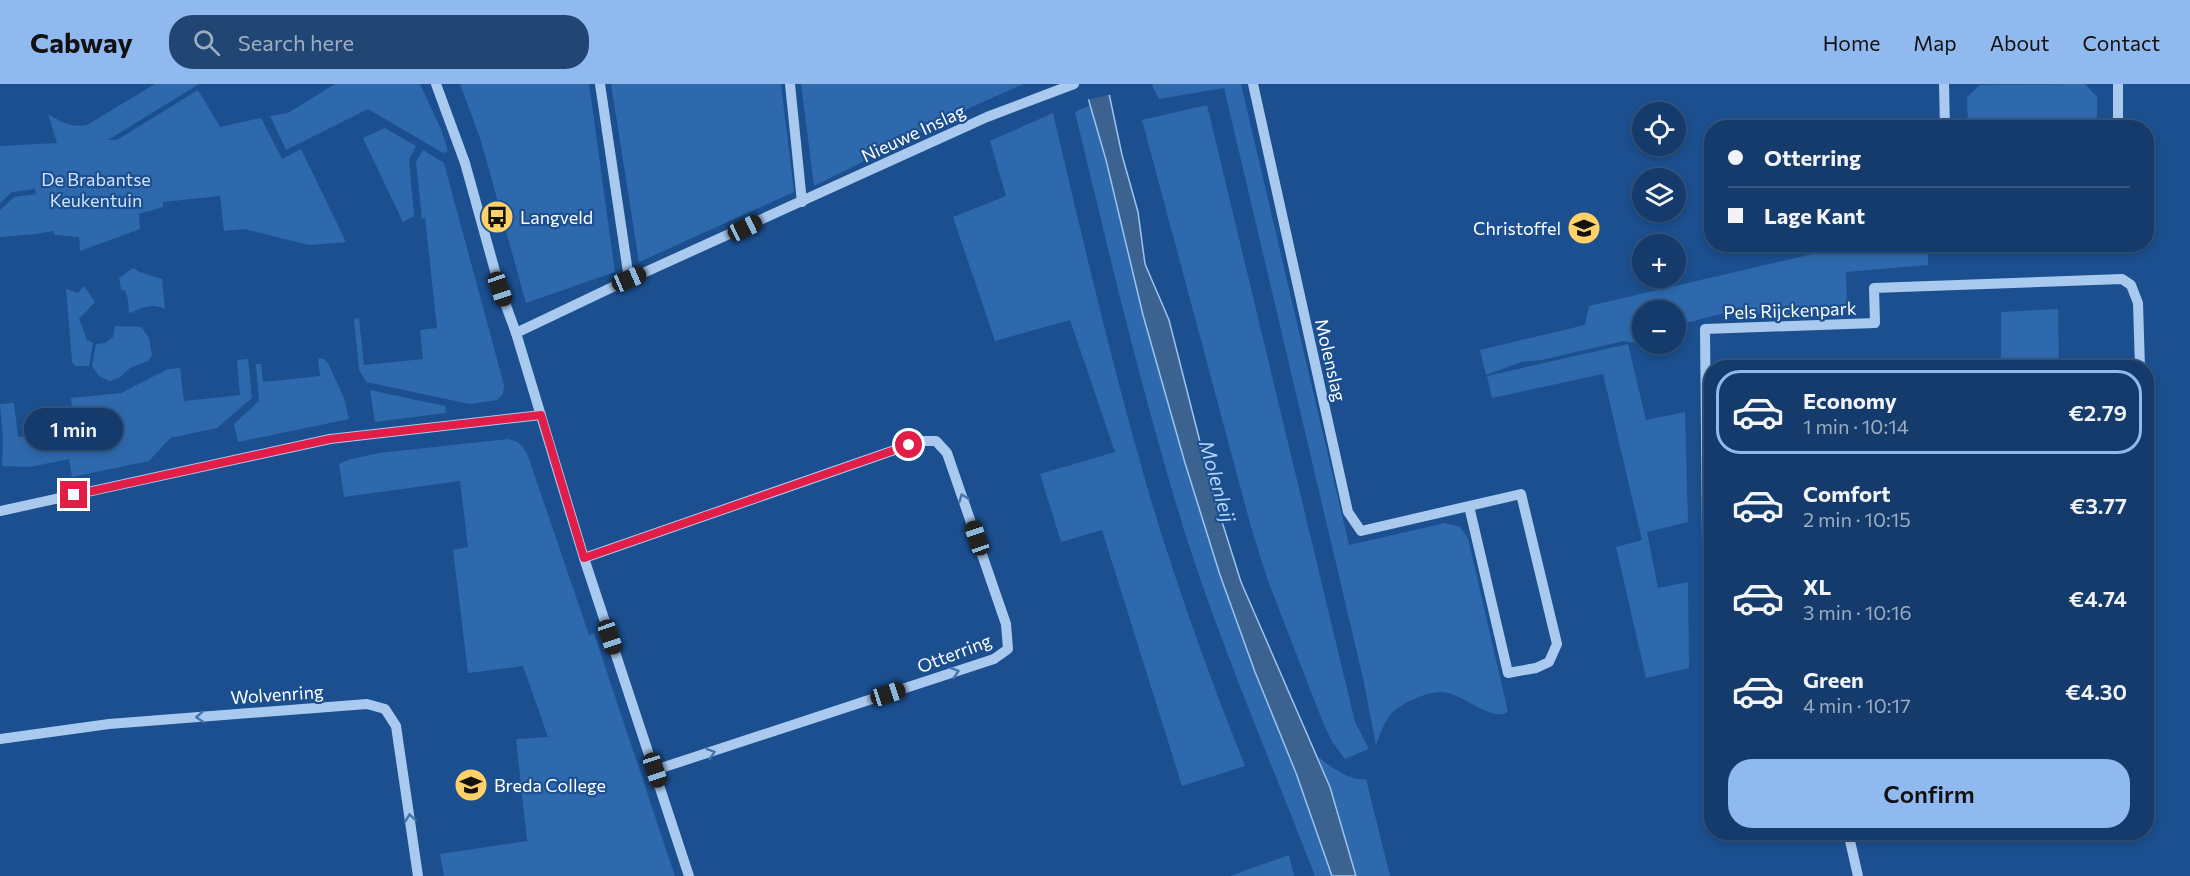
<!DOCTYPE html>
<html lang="en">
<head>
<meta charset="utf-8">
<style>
	body { margin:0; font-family:Commissioner,sans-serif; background:#214673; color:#f1f3f6; height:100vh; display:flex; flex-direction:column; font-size:22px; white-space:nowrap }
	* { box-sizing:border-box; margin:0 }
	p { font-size:20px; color:#9dadc1 }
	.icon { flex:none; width:33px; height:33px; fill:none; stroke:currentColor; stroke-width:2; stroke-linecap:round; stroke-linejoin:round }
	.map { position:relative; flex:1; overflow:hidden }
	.sheet { position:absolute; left:1704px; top:276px; width:450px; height:480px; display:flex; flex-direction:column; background:#143b6b; border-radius:24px; box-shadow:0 3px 9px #0003,0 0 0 2px #33557e }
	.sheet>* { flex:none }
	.banner { position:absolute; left:1704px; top:36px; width:450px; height:132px; border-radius:24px; box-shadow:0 3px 9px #0003,0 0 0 2px #33557e; display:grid; align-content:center; height:132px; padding:0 24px; background:#143b6b }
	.controls { position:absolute; left:1632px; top:18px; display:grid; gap:12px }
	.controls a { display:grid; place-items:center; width:54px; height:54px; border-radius:50%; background:#143b6b; box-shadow:0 3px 9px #0003,0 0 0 2px #33557e; font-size:30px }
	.end { position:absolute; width:27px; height:27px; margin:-14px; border:8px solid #e11d48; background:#fff; box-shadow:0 0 0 3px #fff }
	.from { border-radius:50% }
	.bubble { position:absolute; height:42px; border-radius:21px; background:#143b6b; box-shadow:0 3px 9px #0003,0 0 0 2px #33557e; font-size:20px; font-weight:600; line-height:42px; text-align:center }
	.car { position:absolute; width:18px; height:36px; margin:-18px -9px; border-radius:8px; box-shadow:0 0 4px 2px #0007; background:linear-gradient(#222 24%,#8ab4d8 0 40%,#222 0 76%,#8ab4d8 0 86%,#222 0) }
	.banner b { display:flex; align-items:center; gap:21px; height:57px; font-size:22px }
	.banner b+b { border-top:2px solid #33557e }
	.banner i { width:15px; height:15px; background:#f1f3f6 }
	ul { padding:10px 0 0; list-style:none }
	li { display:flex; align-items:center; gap:18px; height:84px; margin:0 12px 9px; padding:0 12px; border:3px solid transparent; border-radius:24px }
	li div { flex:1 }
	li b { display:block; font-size:22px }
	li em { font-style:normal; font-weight:600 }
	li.current { border-color:#90b9f0 }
	li>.icon { width:54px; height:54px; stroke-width:1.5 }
	.cta { display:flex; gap:12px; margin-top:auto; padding:12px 24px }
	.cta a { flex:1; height:69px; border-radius:24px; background:#90b9f0; color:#111; font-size:24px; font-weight:600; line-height:69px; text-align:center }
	header { display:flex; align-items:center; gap:36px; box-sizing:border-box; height:84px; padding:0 30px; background:#90b9f0; color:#111 }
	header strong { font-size:28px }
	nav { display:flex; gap:33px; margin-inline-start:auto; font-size:21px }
	.search { width:420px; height:54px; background:#214673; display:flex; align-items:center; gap:15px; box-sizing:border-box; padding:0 21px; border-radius:24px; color:#9dadc1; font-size:22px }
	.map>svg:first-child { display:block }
	.green { fill:#2e69ad }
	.water { fill:#3c6290; stroke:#9cc4f0; stroke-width:1.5 }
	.pier { fill:#1b4f8f }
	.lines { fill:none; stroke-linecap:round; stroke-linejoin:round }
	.minor { stroke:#a9c9ee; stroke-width:10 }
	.oneway { stroke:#4674ac }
	.route { stroke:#e11d48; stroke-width:8 }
	.labels { text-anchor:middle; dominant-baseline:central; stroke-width:4.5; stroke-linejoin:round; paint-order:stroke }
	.street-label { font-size:18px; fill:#fff; stroke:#1b4f8f }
	.park-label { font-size:18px; fill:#cfe3fa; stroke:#1b4f8f }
	.poi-label { font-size:18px; fill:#fff; stroke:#1b4f8f; text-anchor:start }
	.water-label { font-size:20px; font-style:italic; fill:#b5d3f5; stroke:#1b4f8f }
</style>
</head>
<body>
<header>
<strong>Cabway</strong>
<div class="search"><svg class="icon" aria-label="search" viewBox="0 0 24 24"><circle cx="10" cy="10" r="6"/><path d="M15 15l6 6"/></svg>Search here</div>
<nav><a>Home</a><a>Map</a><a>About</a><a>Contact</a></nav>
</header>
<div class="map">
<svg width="2190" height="792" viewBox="0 0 2190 792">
	<rect width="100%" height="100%" fill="#1b4f8f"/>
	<g class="green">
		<path d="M155 0H199L108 56H117L198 6 220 43 261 34 282 75 301 65 346 158 309 161 244 145 224 147 220 112 163 118V123L139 130 140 145 80 167 79 153 55 151 53 147 36 150 0 153V126L14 113 36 110 35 105 12 108 0 119V62L57 59 48 30C61 38 71 44 87 41Z"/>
		<polygon points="335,0 420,0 441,45 448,67 443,69 368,25 286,66 270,32 288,29"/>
		<polygon points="460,0 589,0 615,188 526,219 481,57"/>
		<polygon points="611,0 781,0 794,108 639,178"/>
		<polygon points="801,0 1023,0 974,22 814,102"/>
		<path d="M1155 0H1241L1349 461 1445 439 1460 443 1468 454 1508 628C1493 638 1466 613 1448 609 1436 606 1423 611 1412 616 1388 627 1385 637 1376 661L1363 594 1224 4 1159 15 1152 1Z"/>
		<polygon points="2085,0 2097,13 2097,38 2092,43 1972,44 1968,40 1967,13 1980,1"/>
		<path d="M1090 21C1111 91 1125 162 1144 232 1167 318 1192 405 1220 489 1253 592 1300 689 1332 792H1315C1271 678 1222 565 1185 449 1142 310 1109 169 1075 28Z"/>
		<polygon points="1207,21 1355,638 1369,665 1345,675 1333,659 1324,641 1268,497 1251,443 1142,36"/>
		<path d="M1053 29C1082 153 1111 277 1146 399 1174 495 1208 589 1245 682L1182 702 1102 446 1061 458 1040 390 1115 368 1070 236 995 257 953 133 1006 112 990 57Z"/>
		<polygon points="385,44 416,62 409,76 414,132 403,138 363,54"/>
		<polygon points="423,66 444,79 504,301 503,310 497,316 470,320 366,298 359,286 354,235 359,234 364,281 423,275 420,246 437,244 425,134 422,135 416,78"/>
		<polygon points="1926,160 1928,163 1928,181 1846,188 1847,225 1835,232 1770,234 1743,224 1686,239 1676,257 1676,226 1642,226 1642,260 1672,260 1664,266 1650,269 1636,259 1623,257 1542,276 1521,278 1486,291 1480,266 1585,241 1589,222 1851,161"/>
		<path d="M133 184 140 188 162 195 165 225C152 219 143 223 131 229L129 228 128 215 125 207 121 205 119 194Z"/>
		<polygon points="84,202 95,218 79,235 87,256 93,259 89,282 75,282 72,278 66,205 78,209"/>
		<polygon points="2058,225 2059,283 2001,283 2001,228"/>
		<polygon points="115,242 141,243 149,254 152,271 148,277 130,284 119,294 110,297 99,292 92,282 96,260 105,259 113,253"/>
		<polygon points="1628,260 1646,336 1685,328 1688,438 1647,448 1658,504 1688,498 1689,584 1646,594 1616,463 1642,456 1603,290 1492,314 1487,292"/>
		<polygon points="318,274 324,275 328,279 344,314 349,335 238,358 234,340 259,317 256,280 261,280 263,298 320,292"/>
		<polygon points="248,275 252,314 217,344 170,354 149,377 72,393 69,375 30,383 2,382 3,354 0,320 14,319 18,353 74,347 71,314 121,309 168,285 180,284 184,317 240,311 237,276"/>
		<polygon points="370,306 445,322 446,329 375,338"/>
		<polygon points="508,355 518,358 527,369 589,551 594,549 675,792 444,792 440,770 527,757 516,655 548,653 523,582 468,589 453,466 468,463 460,397 344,413 339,380 348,376 379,369"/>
		<path d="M1318 673C1330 682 1350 698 1366 695L1390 792H1356L1330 703Z"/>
		<polygon points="1289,771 1294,792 1230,792"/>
	</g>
	<polygon class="water" points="1084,0 1107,0 1122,71 1138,128 1145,180 1169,236 1213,409 1241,498 1330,703 1356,792 1332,792 1296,689 1255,588 1220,491 1185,379 1143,231 1106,76"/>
	<polygon class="pier" points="1081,0 1110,0 1113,10 1086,16"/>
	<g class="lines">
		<g class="minor">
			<polyline points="436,0 465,79 500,205 516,249 584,474 689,792"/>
			<polyline points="600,0 629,195"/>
			<polyline points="790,0 802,118"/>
			<polyline points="1253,0 1348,428 1361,447 1521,410 1557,560 1549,578 1536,584 1508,589 1469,422"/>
			<polyline points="1944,0 1945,44"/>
			<polyline points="2118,44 2118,0"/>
			<polyline points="516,249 619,200 987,33 1074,0"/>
			<polyline points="0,427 330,355 541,331"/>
			<polyline points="584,474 909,361 923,357 936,357 947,369 1006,540 1008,565 994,575 655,686"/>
			<polyline points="1712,585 1708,569 1705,245 1875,239 1874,204 2122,195 2131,201 2138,219 2140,284"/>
			<polyline points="0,655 109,640 367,620 385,625 396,642 418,792"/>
			<polyline points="1848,748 1858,792"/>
		</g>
	</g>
	<defs><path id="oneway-chevron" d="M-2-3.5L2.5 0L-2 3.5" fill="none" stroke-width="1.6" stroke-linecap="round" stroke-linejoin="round" transform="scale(1.5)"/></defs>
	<g class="oneway">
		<use href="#oneway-chevron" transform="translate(963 414) rotate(-110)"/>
		<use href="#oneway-chevron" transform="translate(955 588) rotate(-18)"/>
		<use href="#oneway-chevron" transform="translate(200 633) rotate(176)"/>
		<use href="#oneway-chevron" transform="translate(711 669) rotate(-18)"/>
		<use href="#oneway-chevron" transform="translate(410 734) rotate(-98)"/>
	</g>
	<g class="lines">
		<polyline class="route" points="74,411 330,355 541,331 584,474 909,361"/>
	</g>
	<defs>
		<g id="bus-disc" transform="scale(1.725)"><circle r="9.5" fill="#ffd166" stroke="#1b4f8f"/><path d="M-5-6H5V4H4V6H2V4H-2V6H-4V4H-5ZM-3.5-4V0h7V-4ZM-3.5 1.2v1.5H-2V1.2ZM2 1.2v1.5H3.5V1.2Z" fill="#111"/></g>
		<g id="school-disc" transform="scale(1.725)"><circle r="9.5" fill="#ffd166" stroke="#1b4f8f"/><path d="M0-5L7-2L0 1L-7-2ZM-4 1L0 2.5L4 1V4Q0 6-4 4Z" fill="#111"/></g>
	</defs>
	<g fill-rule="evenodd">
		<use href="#bus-disc" x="497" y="133"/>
		<use href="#school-disc" x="1584" y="144"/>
		<use href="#school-disc" x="471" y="701"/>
	</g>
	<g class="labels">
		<g class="street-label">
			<text transform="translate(913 49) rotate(-25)">Nieuwe Inslag</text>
			<text transform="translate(1790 226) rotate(-2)">Pels Rijckenpark</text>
			<text transform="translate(1331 276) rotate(77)">Molenslag</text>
			<text transform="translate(954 569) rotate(-21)">Otterring</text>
			<text transform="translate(277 610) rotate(-4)">Wolvenring</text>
		</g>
		<g class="park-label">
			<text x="96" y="95">De Brabantse<tspan x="96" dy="21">Keukentuin</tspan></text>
		</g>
		<g class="poi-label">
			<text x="520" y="133">Langveld</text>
			<text x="1561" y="144" text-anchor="end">Christoffel</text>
			<text x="494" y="701">Breda College</text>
		</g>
		<g class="water-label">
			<text transform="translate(1218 397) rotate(74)">Molenleij</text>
		</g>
	</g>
</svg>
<div class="controls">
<a><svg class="icon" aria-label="locate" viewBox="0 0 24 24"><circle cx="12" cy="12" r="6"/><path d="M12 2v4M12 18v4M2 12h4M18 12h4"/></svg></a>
<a><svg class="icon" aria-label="layers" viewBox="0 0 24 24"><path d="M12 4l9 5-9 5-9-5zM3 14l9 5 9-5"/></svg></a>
<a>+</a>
<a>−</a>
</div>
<i class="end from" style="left:909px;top:361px"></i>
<i class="end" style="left:74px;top:411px"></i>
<div class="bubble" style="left:24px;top:324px;width:99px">1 min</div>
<i class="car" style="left:745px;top:144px;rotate:65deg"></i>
<i class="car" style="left:629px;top:195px;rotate:67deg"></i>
<i class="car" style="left:500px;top:205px;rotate:161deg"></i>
<i class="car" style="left:977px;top:454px;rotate:341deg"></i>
<i class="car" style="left:610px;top:553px;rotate:161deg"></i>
<i class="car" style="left:888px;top:610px;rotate:72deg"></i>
<i class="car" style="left:655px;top:686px;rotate:162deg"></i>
<div class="banner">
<b><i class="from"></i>Otterring</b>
<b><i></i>Lage Kant</b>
</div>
<section class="sheet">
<ul>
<li class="current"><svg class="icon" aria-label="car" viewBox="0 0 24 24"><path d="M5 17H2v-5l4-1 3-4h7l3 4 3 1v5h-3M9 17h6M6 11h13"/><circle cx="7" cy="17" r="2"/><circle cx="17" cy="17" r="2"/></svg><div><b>Economy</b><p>1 min · 10:14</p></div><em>€2.79</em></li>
<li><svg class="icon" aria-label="car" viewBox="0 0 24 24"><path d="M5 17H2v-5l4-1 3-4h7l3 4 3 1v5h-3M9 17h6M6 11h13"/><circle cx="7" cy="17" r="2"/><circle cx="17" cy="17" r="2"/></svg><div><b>Comfort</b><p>2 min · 10:15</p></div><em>€3.77</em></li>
<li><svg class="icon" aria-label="car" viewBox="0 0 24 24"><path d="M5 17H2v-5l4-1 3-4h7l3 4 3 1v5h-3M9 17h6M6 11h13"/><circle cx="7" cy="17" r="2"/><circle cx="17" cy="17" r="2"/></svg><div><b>XL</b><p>3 min · 10:16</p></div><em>€4.74</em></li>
<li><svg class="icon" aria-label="car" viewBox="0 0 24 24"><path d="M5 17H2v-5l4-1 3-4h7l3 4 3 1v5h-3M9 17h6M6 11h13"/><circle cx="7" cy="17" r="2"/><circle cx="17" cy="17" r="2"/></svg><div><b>Green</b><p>4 min · 10:17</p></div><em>€4.30</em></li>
</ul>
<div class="cta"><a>Confirm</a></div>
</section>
</div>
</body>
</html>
